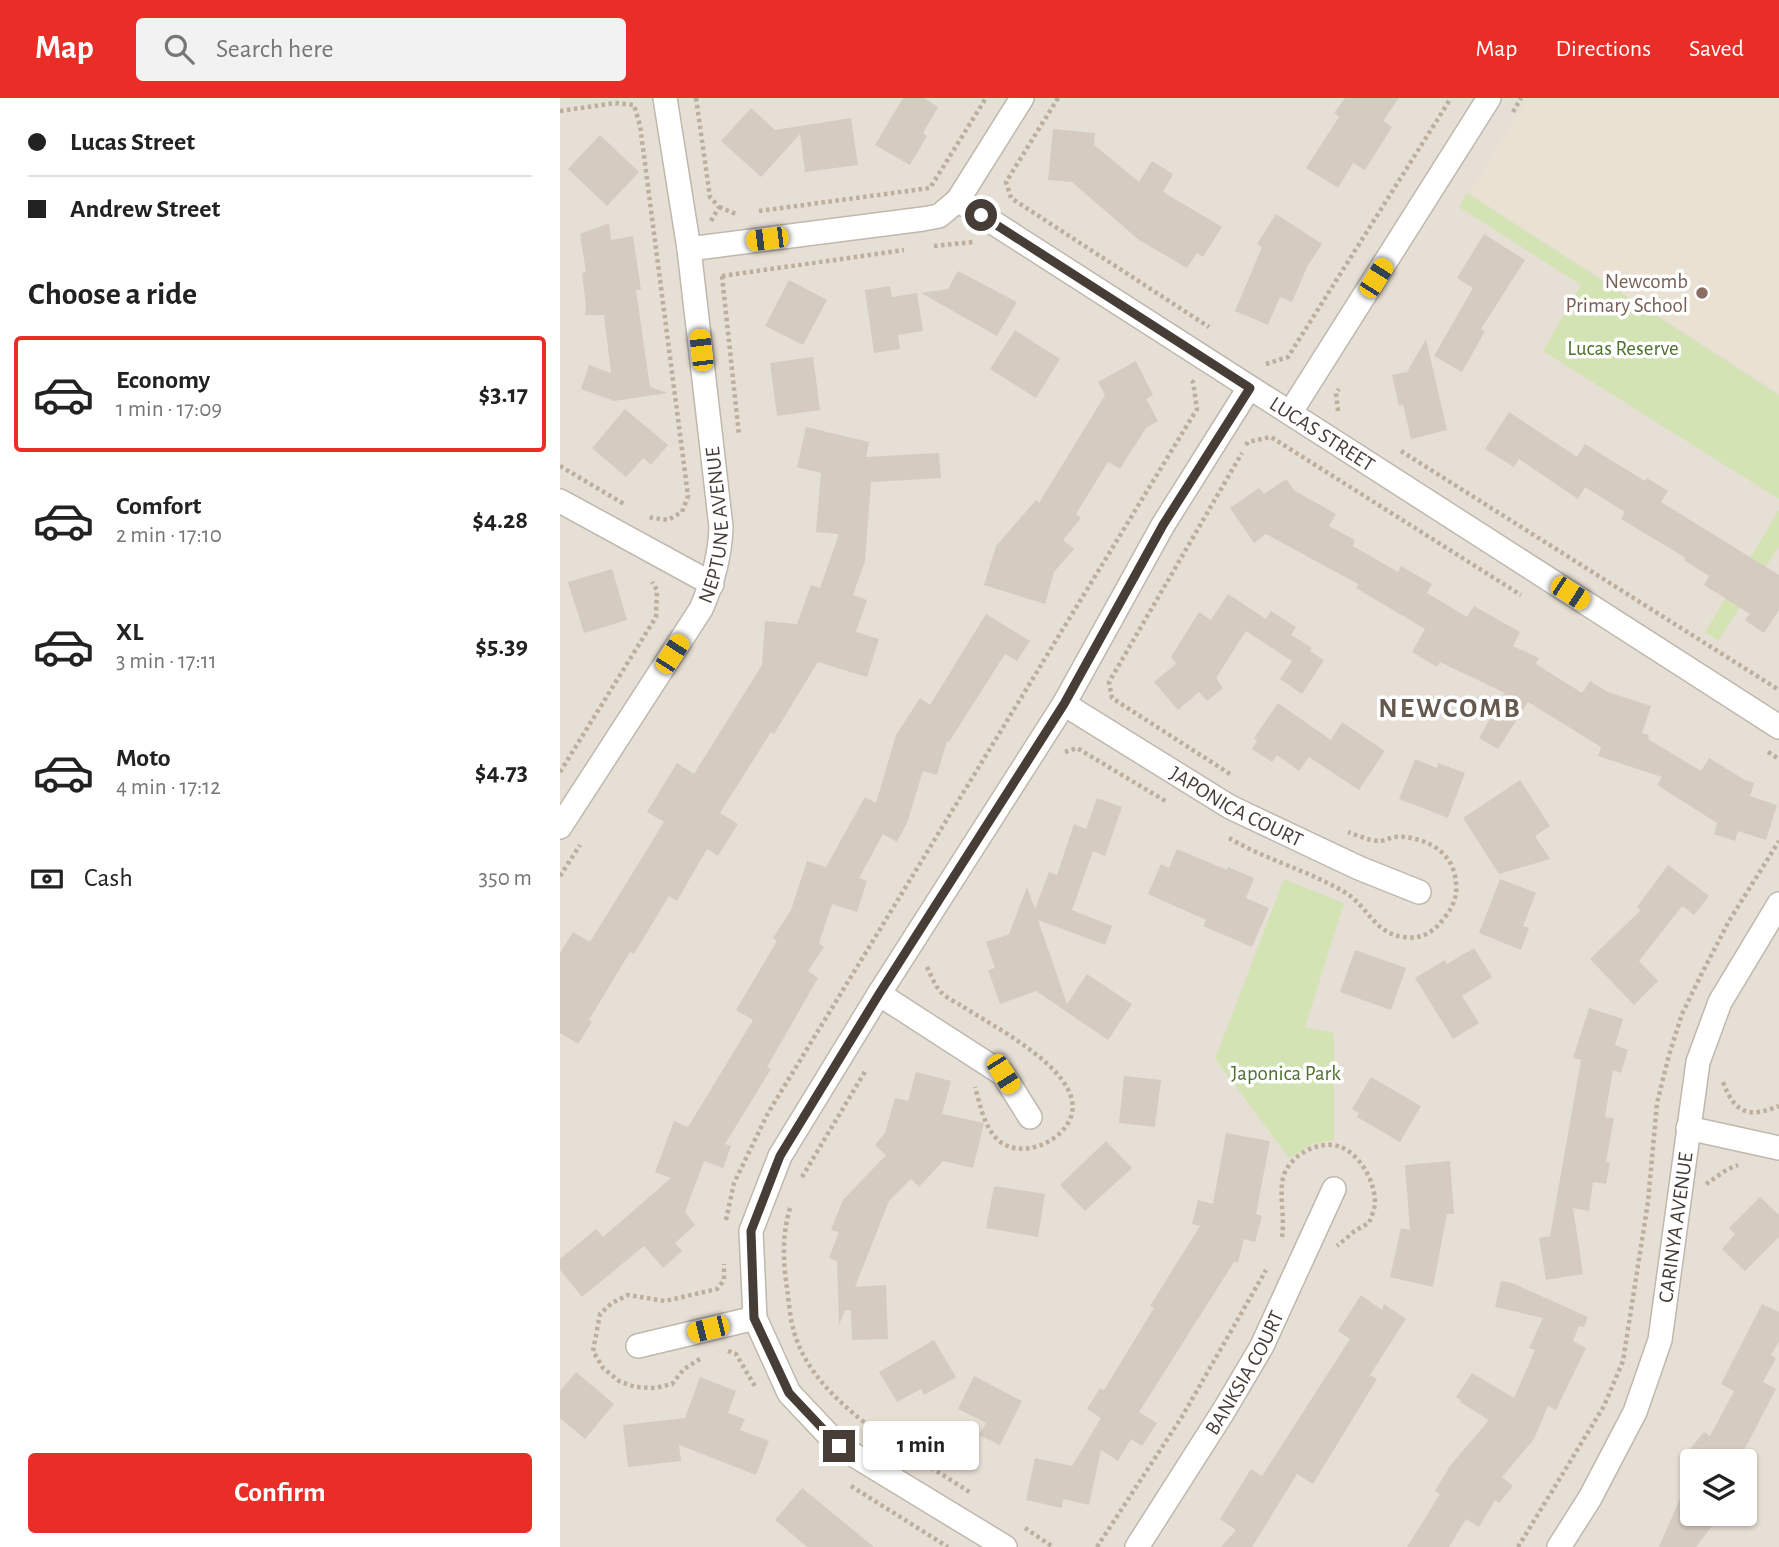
<!DOCTYPE html>
<html lang="en">
<head>
<meta charset="utf-8">
<style>
	body { margin:0; font-family:"Alegreya Sans",sans-serif; background:#f2f2f2; color:#222; height:100vh; display:flex; flex-direction:column; font-size:26px; white-space:nowrap }
	* { box-sizing:border-box; margin:0 }
	p { font-size:23px; color:#767676 }
	.icon { flex:none; width:38px; height:38px; fill:none; stroke:currentColor; stroke-width:2; stroke-linecap:round; stroke-linejoin:round }
	.map { position:relative; flex:1; overflow:hidden }
	.panel { display:flex; flex-direction:column; background:#fff; width:560px }
	.panel>* { flex:none }
	.banner { display:grid; align-content:center; height:154px; padding:0 28px; background:#fff }
	.tools { position:absolute; left:1120px; top:1351px; display:grid; gap:14px }
	.tools a { display:grid; place-items:center; width:77px; height:77px; border-radius:7px; background:#fff; box-shadow:0 2px 5px #0004; font-size:35px }
	.end { position:absolute; width:32px; height:32px; margin:-16px; border:9px solid #453d36; background:#fff; box-shadow:0 0 0 4px #fff }
	.from { border-radius:50% }
	.bubble { position:absolute; height:49px; border-radius:7px; background:#fff; box-shadow:0 2px 5px #0004; font-size:23px; font-weight:600; line-height:49px; text-align:center }
	.car { position:absolute; width:21px; height:42px; margin:-21px -10px; border-radius:9px; box-shadow:0 0 5px 2px #0007; background:linear-gradient(#f5c518 24%,#345 0 40%,#f5c518 0 76%,#345 0 86%,#f5c518 0) }
	.banner b { display:flex; align-items:center; gap:24px; height:66px; font-size:26px }
	.banner b+b { border-top:2px solid #e0e0e0 }
	.banner i { width:18px; height:18px; background:#222 }
	ul { padding:0; list-style:none }
	li { display:flex; align-items:center; gap:21px; height:116px; margin:0 14px 10px; padding:0 14px; border:4px solid transparent; border-radius:7px }
	li div { flex:1 }
	li b { display:block; font-size:26px }
	li em { font-style:normal; font-weight:600 }
	li.selected { border-color:#e92e27 }
	li>.icon { width:63px; height:63px; stroke-width:1.5 }
	h2 { padding:0 28px; font-size:32px; line-height:84px }
	.pay { display:flex; align-items:center; gap:18px; height:77px; padding:0 28px; font-size:26px }
	.pay p { margin-inline-start:auto }
	.cta { display:flex; gap:14px; margin-top:auto; padding:14px 28px }
	.cta a { flex:1; height:80px; border-radius:7px; background:#e92e27; color:#fff; font-size:28px; font-weight:600; line-height:80px; text-align:center }
	header { display:flex; align-items:center; gap:42px; box-sizing:border-box; height:98px; padding:0 35px; background:#e92e27; color:#fff }
	header strong { font-size:33px }
	nav { display:flex; gap:38px; margin-inline-start:auto; font-size:24px }
	.search { width:490px; height:63px; background:#f2f2f2; display:flex; align-items:center; gap:18px; box-sizing:border-box; padding:0 24px; border-radius:7px; color:#767676; font-size:26px }
	main { display:flex; flex:1; min-height:0 }
	.map>svg:first-child { display:block }
	.residential { fill:#e6dfd5; fill-rule:evenodd }
	.education { fill:#eae1d2 }
	.green { fill:#d3e3b3 }
	.building { fill:#d6cbc0 }
	.lines { fill:none; stroke-linecap:round; stroke-linejoin:round }
	.street-casing { stroke:#c0b7ad; stroke-width:26 }
	.path { stroke:#bdae9d; stroke-width:4.5; stroke-dasharray:3.5 3.5; stroke-linecap:butt }
	.street { stroke:#fff; stroke-width:23 }
	.route { stroke:#453d36; stroke-width:9 }
	.education-dot { fill:#8d6e63; stroke:#fff; stroke-width:2.5 }
	.labels { text-anchor:middle; dominant-baseline:central; stroke-width:7; stroke-linejoin:round; paint-order:stroke }
	.education-label { font-size:21px; fill:#785e54; stroke:#fff; text-anchor:end }
	.park-label { font-size:21px; fill:#4f722e; stroke:#fff }
	.street-label { font-size:21px; fill:#453d36; stroke:#fff }
	.district-label { font-size:28px; font-weight:bold; letter-spacing:2px; fill:#665a4f; stroke:#fff }
</style>
</head>
<body>
<header>
<strong>Map</strong>
<div class="search"><svg class="icon" aria-label="search" viewBox="0 0 24 24"><circle cx="10" cy="10" r="6"/><path d="M15 15l6 6"/></svg>Search here</div>
<nav><a>Map</a><a>Directions</a><a>Saved</a></nav>
</header>
<main>
<section class="panel">
<div class="banner">
<b><i class="from"></i>Lucas Street</b>
<b><i></i>Andrew Street</b>
</div>
<h2>Choose a ride</h2>
<ul>
<li class="selected"><svg class="icon" aria-label="car" viewBox="0 0 24 24"><path d="M5 17H2v-5l4-1 3-4h7l3 4 3 1v5h-3M9 17h6M6 11h13"/><circle cx="7" cy="17" r="2"/><circle cx="17" cy="17" r="2"/></svg><div><b>Economy</b><p>1 min · 17:09</p></div><em>$3.17</em></li>
<li><svg class="icon" aria-label="car" viewBox="0 0 24 24"><path d="M5 17H2v-5l4-1 3-4h7l3 4 3 1v5h-3M9 17h6M6 11h13"/><circle cx="7" cy="17" r="2"/><circle cx="17" cy="17" r="2"/></svg><div><b>Comfort</b><p>2 min · 17:10</p></div><em>$4.28</em></li>
<li><svg class="icon" aria-label="car" viewBox="0 0 24 24"><path d="M5 17H2v-5l4-1 3-4h7l3 4 3 1v5h-3M9 17h6M6 11h13"/><circle cx="7" cy="17" r="2"/><circle cx="17" cy="17" r="2"/></svg><div><b>XL</b><p>3 min · 17:11</p></div><em>$5.39</em></li>
<li><svg class="icon" aria-label="car" viewBox="0 0 24 24"><path d="M5 17H2v-5l4-1 3-4h7l3 4 3 1v5h-3M9 17h6M6 11h13"/><circle cx="7" cy="17" r="2"/><circle cx="17" cy="17" r="2"/></svg><div><b>Moto</b><p>4 min · 17:12</p></div><em>$4.73</em></li>
</ul>
<div class="pay"><svg class="icon" aria-label="cash" viewBox="0 0 24 24"><path d="M3 7h18v10H3z"/><circle cx="12" cy="12" r="2"/></svg>Cash<p>350 m</p></div>
<div class="cta"><a>Confirm</a></div>
</section>
<div class="map">
<svg width="1219" height="1449" viewBox="0 0 1219 1449">
	<rect width="100%" height="100%" fill="#f2ede7"/>
	<path class="residential" d="M0 0H1219V1449H0ZM1132 1363H1185V1416H1132Z"/>
	<polygon class="education" points="968,0 1219,0 1219,295 909,95"/>
	<g class="green">
		<polygon points="907,95 1219,297 1219,401 983,253 1021,187 899,109"/>
		<polygon points="1219,412 1219,448 1158,543 1145,534"/>
		<polygon points="724,781 784,805 745,929 774,935 774,1042 752,1046 729,1060 655,961"/>
	</g>
	<g class="building">
		<polygon points="343,0 364,0 378,9 363,35 367,38 350,67 315,47"/>
		<polygon points="785,0 839,0 823,23 832,29 805,72 793,65 778,90 746,70 779,19 774,15"/>
		<polygon points="191,10 215,32 291,20 298,67 245,74 240,36 201,79 161,43"/>
		<polygon points="493,31 535,35 534,47 579,84 592,63 613,76 603,94 662,129 643,159 637,155 627,170 579,142 512,84 488,82"/>
		<polygon points="40,37 79,74 47,108 8,71"/>
		<polygon points="716,116 762,146 747,169 732,204 720,199 708,227 675,213 702,149 697,146"/>
		<polygon points="49,125 51,142 73,138 81,192 76,192 90,289 108,295 54,303 21,291 29,267 51,275 44,217 25,217 26,209 22,175 26,174 20,136"/>
		<polygon points="924,136 965,162 921,231 925,233 902,274 874,258 913,190 897,180"/>
		<polygon points="398,173 457,204 437,238 361,195 388,191"/>
		<polygon points="229,182 267,202 243,247 205,228"/>
		<polygon points="330,188 332,199 357,195 363,233 338,237 340,251 314,255 305,192"/>
		<polygon points="455,232 500,261 476,300 430,271"/>
		<polygon points="866,241 887,332 851,341 843,307 839,308 832,277 847,274"/>
		<polygon points="253,259 260,312 217,318 210,265"/>
		<polygon points="576,263 593,297 586,301 598,323 586,330 560,371 548,364 516,416 521,420 503,442 514,451 494,474 485,506 424,487 436,448 476,402 479,405 545,297 538,284"/>
		<polygon points="65,311 108,347 91,367 83,360 66,379 32,350"/>
		<polygon points="949,314 1017,359 1025,346 1085,383 1087,380 1108,393 1101,404 1219,477 1219,512 1204,535 1185,522 1190,516 1144,487 1149,478 1124,462 1126,460 1061,421 1065,414 1025,389 1018,401 959,361 954,369 925,351"/>
		<polygon points="246,329 309,344 306,359 379,355 381,380 311,384 305,463 293,497 307,502 296,534 319,541 307,579 258,564 214,636 211,634 160,715 178,726 158,758 147,751 117,803 109,798 74,856 70,854 29,922 32,924 18,946 0,935 0,855 13,834 30,844 104,724 87,714 117,665 134,676 202,567 205,523 237,526 251,487 260,490 279,436 256,434 261,375 237,369"/>
		<polygon points="726,381 735,393 776,416 769,428 795,442 793,448 838,474 841,468 872,486 867,495 907,519 914,508 960,534 953,548 979,560 976,566 1022,595 1030,583 1048,594 1091,608 1082,635 1089,637 1088,641 1141,673 1149,660 1185,682 1194,685 1190,698 1217,707 1206,742 1178,733 1175,743 1154,736 1157,725 1097,687 1102,679 1038,658 1041,649 968,604 938,651 919,640 945,595 880,564 877,569 852,554 865,531 796,490 798,486 706,436 694,445 670,410 699,390 704,396"/>
		<polygon points="52,471 67,522 24,535 8,484"/>
		<polygon points="668,496 706,521 711,513 736,529 731,537 752,550 750,553 764,562 742,596 720,581 732,563 686,533 656,580 663,590 647,603 639,594 618,612 594,584 616,566 611,559 639,514 651,522"/>
		<polygon points="426,516 470,543 457,563 445,556 389,644 387,643 377,677 363,673 347,725 337,744 323,736 299,780 307,783 297,814 272,806 259,845 264,849 248,873 258,880 207,969 211,971 165,1046 171,1048 163,1070 144,1063 125,1114 135,1127 115,1145 122,1153 103,1170 84,1148 22,1199 0,1172 0,1161 36,1131 43,1139 111,1080 95,1074 114,1023 128,1029 193,922 176,912 217,843 213,840 231,812 247,763 266,769 305,699 316,705 336,637 360,600 370,607"/>
		<polygon points="718,605 771,642 782,624 825,653 799,692 749,659 739,673 717,657 712,664 692,651 697,643 694,640"/>
		<polygon points="855,661 877,670 878,665 905,675 888,720 839,701"/>
		<polygon points="960,682 990,728 975,738 990,761 939,776 903,720"/>
		<polygon points="537,700 562,709 545,758 533,753 512,812 552,828 545,847 478,822 507,906 527,876 572,906 548,942 476,893 440,906 428,872 435,870 426,844 449,836 467,789 475,811 489,774 497,777 514,726 526,731"/>
		<polygon points="617,751 667,772 668,769 694,780 686,800 709,810 692,849 643,828 646,822 588,796 601,766 609,770"/>
		<polygon points="1108,767 1149,798 1134,817 1122,808 1079,863 1098,883 1074,907 1030,861 1081,812 1077,809"/>
		<polygon points="940,781 976,795 963,828 969,830 961,852 919,835"/>
		<polygon points="914,850 932,879 902,898 919,925 893,941 855,880 885,862 887,866"/>
		<polygon points="795,852 846,870 831,912 780,894"/>
		<polygon points="1029,910 1063,921 1055,947 1068,952 1061,975 1053,972 1045,1019 1054,1020 1046,1064 1050,1064 1046,1086 1033,1084 1029,1113 1013,1110 1023,1176 986,1182 979,1140 990,1138 1021,962 1013,960"/>
		<polygon points="356,974 391,983 382,1016 424,1025 413,1070 383,1063 359,1089 351,1081 329,1103 295,1189 326,1187 328,1241 292,1242 291,1212 285,1212 279,1227 277,1163 269,1160 279,1134 271,1132 283,1102 326,1057 315,1047 325,1035 335,1000 348,1003"/>
		<polygon points="564,978 601,982 595,1029 559,1025"/>
		<polygon points="811,979 861,1008 840,1044 797,1019 799,1015 792,1011"/>
		<polygon points="666,1035 710,1043 696,1116 702,1118 695,1144 684,1141 678,1165 674,1164 579,1314 597,1325 582,1348 571,1341 558,1363 541,1352 529,1407 503,1401 502,1410 466,1402 475,1360 512,1368 541,1320 527,1311 540,1290 544,1292 594,1210 590,1208 640,1128 632,1126 638,1102 653,1106"/>
		<polygon points="546,1043 572,1070 525,1113 500,1087"/>
		<polygon points="890,1063 894,1116 887,1116 873,1189 830,1179 841,1130 850,1132 845,1067"/>
		<polygon points="434,1088 485,1096 478,1139 426,1130"/>
		<polygon points="1200,1099 1219,1117 1219,1139 1185,1173 1162,1151 1175,1136 1169,1130"/>
		<polygon points="941,1183 952,1185 1028,1219 1024,1229 1019,1228 1013,1243 1026,1250 996,1312 988,1308 974,1341 942,1379 953,1388 939,1405 935,1402 919,1429 906,1421 889,1449 847,1449 880,1396 875,1393 890,1368 929,1322 900,1304 901,1302 896,1299 912,1275 954,1300 975,1252 969,1250 983,1220 935,1209"/>
		<polygon points="801,1197 822,1212 824,1206 846,1221 810,1277 817,1281 753,1386 737,1376 692,1449 661,1449 676,1432 660,1421 691,1371 702,1378 790,1241 778,1233"/>
		<polygon points="1202,1206 1219,1214 1219,1243 1211,1257 1216,1260 1203,1284 1216,1291 1180,1360 1185,1363 1120,1363 1144,1334 1150,1338 1174,1293 1161,1286"/>
		<polygon points="374,1242 396,1279 364,1297 361,1291 337,1304 319,1274"/>
		<polygon points="16,1274 54,1306 25,1341 0,1320 0,1293"/>
		<polygon points="414,1278 462,1303 440,1347 419,1337 426,1325 398,1311"/>
		<polygon points="140,1279 176,1293 168,1315 185,1321 180,1332 209,1343 196,1377 119,1347 121,1363 68,1369 63,1327 125,1320"/>
		<polygon points="1132,1373 1132,1416 1161,1416 1136,1449 1099,1449"/>
		<polygon points="242,1390 314,1449 247,1449 215,1422"/>
	</g>
	<g class="lines">
		<g class="street-casing">
			<g id="street">
				<polyline points="398,102 462,0"/>
				<path id="s1" d="M129 151 363 121 379 118 398 102 1219 629"/>
				<polyline points="730,315 929,0"/>
				<polyline points="0,403 152,486"/>
				<path id="s2" d="M504 606 670 709 799 770 859 794"/>
				<path id="s3" d="M0 729 141 511C153 484 160 459 161 429L129 151 105 0"/>
				<polyline points="319,896 443,976 470,1019"/>
				<polyline points="1128,1030 1219,1050"/>
				<polyline points="78,1248 195,1220"/>
				<polyline points="445,1449 279,1348 229,1295 195,1220 191,1133 220,1058 319,896 504,606 603,427 689,290"/>
				<path id="s4" d="M577 1449 663 1314 702 1248 774 1091"/>
				<path id="s5" d="M999 1449 1030 1400 1075 1314 1100 1242 1138 964 1160 904 1219 806"/>
			</g>
		</g>
		<g class="path">
			<polyline points="136,0 150,99 159,109 151,123"/>
			<polyline points="498,0 446,84 451,100 649,229"/>
			<polyline points="0,13 55,5 74,7 80,27 128,398 122,414 108,422 87,419"/>
			<polyline points="953,14 961,0"/>
			<polyline points="159,109 176,116"/>
			<polyline points="199,113 370,90 426,0"/>
			<polyline points="374,148 413,144"/>
			<polyline points="162,178 344,152"/>
			<polyline points="162,178 179,337"/>
			<polyline points="706,266 728,259 891,0"/>
			<polyline points="778,313 776,295 779,291"/>
			<polyline points="686,347 688,344 711,339 961,497"/>
			<polyline points="841,353 1219,592"/>
			<polyline points="0,368 64,406"/>
			<polyline points="505,654 517,650 607,704"/>
			<polyline points="1208,654 1219,661"/>
			<polyline points="0,674 96,519 97,492 92,484"/>
			<polyline points="670,676 552,600 549,584 682,355"/>
			<path d="M669 740C706 762 750 773 786 795 808 809 815 836 844 839 862 842 875 833 885 819 896 805 899 792 894 774 888 750 858 737 834 739 829 740 824 743 819 743 810 743 796 737 788 734"/>
			<polyline points="0,778 20,747"/>
			<path d="M367 869C371 877 374 886 380 893 385 899 395 904 402 908 432 928 521 972 512 1015 506 1043 461 1063 438 1042 424 1029 420 1006 415 989"/>
			<path d="M1163 984C1175 1016 1189 1020 1219 1008"/>
			<polyline points="242,1079 306,972"/>
			<polyline points="1146,1086 1168,1071 1178,1067"/>
			<path d="M230 1110C222 1136 223 1164 227 1190 229 1205 230 1222 235 1237 257 1308 352 1356 411 1395"/>
			<polyline points="166,1122 174,1085 208,1015 637,311 633,284 630,282"/>
			<path d="M722 1139C725 1120 719 1098 723 1080 728 1060 752 1045 773 1047 797 1050 815 1082 815 1104 815 1111 811 1119 809 1125L796 1132 777 1148"/>
			<polyline points="168,1253 176,1256 196,1290"/>
			<polyline points="140,1261 124,1271 112,1286 95,1290 75,1289 59,1283 43,1270 33,1253 40,1216 52,1205 68,1197 105,1203 157,1191 164,1182 164,1166"/>
			<polyline points="291,1388 388,1449"/>
			<polyline points="465,1430 493,1449"/>
			<polyline points="537,1449 623,1317 706,1172"/>
			<polyline points="958,1449 1044,1308 1063,1263 1088,1104 1097,1005 1109,957 1122,916 1141,877 1169,823 1219,743"/>
		</g>
		<use href="#street" class="street"/>
	</g>
	<g class="lines">
		<polyline class="route" points="279,1348 229,1295 194,1220 191,1133 220,1058 319,896 504,606 603,427 690,290 421,117"/>
	</g>
	<circle class="education-dot" cx="1142" cy="195" r="7"/>
	<g class="labels">
		<g class="education-label">
			<text x="1128" y="183">Newcomb<tspan x="1128" dy="24">Primary School</tspan></text>
		</g>
		<g class="park-label">
			<text x="1063" y="250">Lucas Reserve</text>
			<text x="726" y="975">Japonica Park</text>
		</g>
		<g class="street-label">
			<text stroke="none"><textPath href="#s1" startOffset="710">LUCAS STREET</textPath></text>
			<text stroke="none"><textPath href="#s3" startOffset="346">NEPTUNE AVENUE</textPath></text>
			<text stroke="none"><textPath href="#s2" startOffset="201">JAPONICA COURT</textPath></text>
			<text stroke="none"><textPath href="#s5" startOffset="345">CARINYA AVENUE</textPath></text>
			<text stroke="none"><textPath href="#s4" startOffset="205">BANKSIA COURT</textPath></text>
		</g>
		<g class="district-label">
			<text x="890" y="611">NEWCOMB</text>
		</g>
	</g>
</svg>
<div class="tools">
<a><svg class="icon" aria-label="layers" viewBox="0 0 24 24"><path d="M12 4l9 5-9 5-9-5zM3 14l9 5 9-5"/></svg></a>
</div>
<i class="end from" style="left:421px;top:117px"></i>
<i class="end" style="left:279px;top:1348px"></i>
<div class="bubble" style="left:303px;top:1323px;width:116px">1 min</div>
<i class="car" style="left:207px;top:141px;rotate:263deg"></i>
<i class="car" style="left:816px;top:180px;rotate:32deg"></i>
<i class="car" style="left:141px;top:252px;rotate:353deg"></i>
<i class="car" style="left:1010px;top:495px;rotate:123deg"></i>
<i class="car" style="left:112px;top:556px;rotate:33deg"></i>
<i class="car" style="left:443px;top:976px;rotate:148deg"></i>
<i class="car" style="left:148px;top:1231px;rotate:256deg"></i>
</div>
</main>
</body>
</html>
